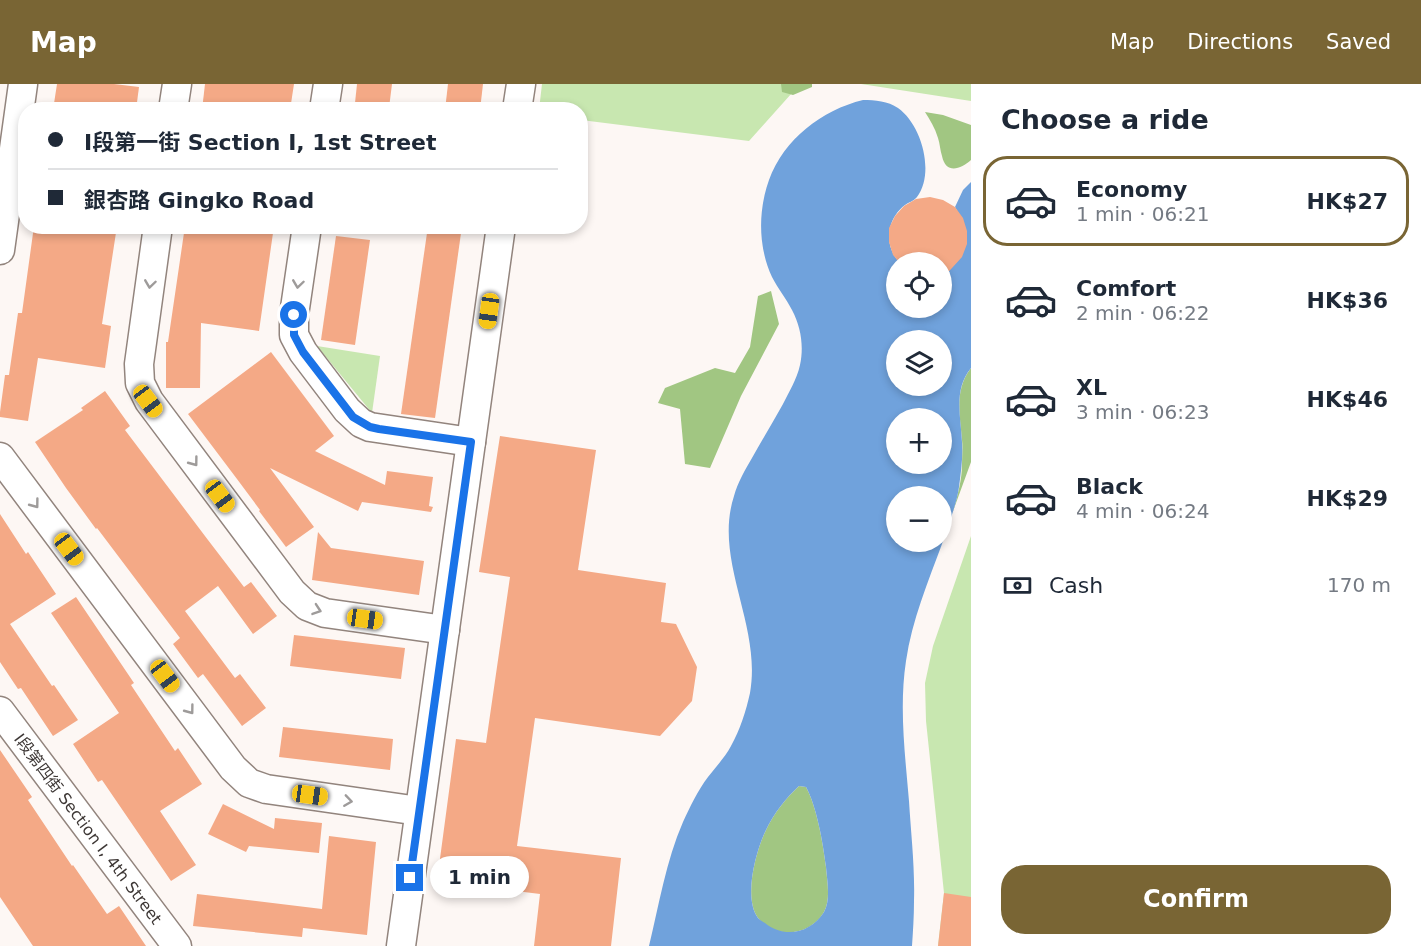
<!DOCTYPE html>
<html lang="en">
<head>
<meta charset="utf-8">
<style>
	body { margin:0; font-family:"DejaVu Sans","Noto Sans TC",sans-serif; background:#f2f2f3; color:#1f2937; height:100vh; display:flex; flex-direction:column; font-size:22px; white-space:nowrap }
	* { box-sizing:border-box; margin:0 }
	p { font-size:20px; color:#747a83 }
	.icon { flex:none; width:33px; height:33px; fill:none; stroke:currentColor; stroke-width:2; stroke-linecap:round; stroke-linejoin:round }
	.map { position:relative; flex:1; overflow:hidden }
	.panel { display:flex; flex-direction:column; background:#fff; width:450px }
	.panel>* { flex:none }
	.top-card { position:absolute; left:18px; top:18px; width:570px; height:132px; border-radius:24px; box-shadow:0 3px 9px #0003; display:grid; align-content:center; height:132px; padding:0 30px; background:#fff }
	.buttons { position:absolute; left:886px; top:168px; display:grid; gap:12px }
	.buttons a { display:grid; place-items:center; width:66px; height:66px; border-radius:50%; background:#fff; box-shadow:0 3px 9px #0003; font-size:30px }
	.end { position:absolute; width:27px; height:27px; margin:-14px; border:8px solid #1a73e8; background:#fff; box-shadow:0 0 0 3px #fff }
	.from { border-radius:50% }
	.bubble { position:absolute; height:42px; border-radius:21px; background:#fff; box-shadow:0 3px 9px #0003; font-size:20px; font-weight:700; line-height:42px; text-align:center }
	.car { position:absolute; width:18px; height:36px; margin:-18px -9px; border-radius:8px; box-shadow:0 0 4px 2px #0007; background:linear-gradient(#f5c518 24%,#345 0 40%,#f5c518 0 76%,#345 0 86%,#f5c518 0) }
	.top-card b { display:flex; align-items:center; gap:21px; height:57px; font-size:22px }
	.top-card b+b { border-top:2px solid #e0e1e3 }
	.top-card i { width:15px; height:15px; background:#1f2937 }
	ul { padding:0; list-style:none }
	li { display:flex; align-items:center; gap:18px; height:90px; margin:0 12px 9px; padding:0 18px; border:3px solid transparent; border-radius:24px }
	li div { flex:1 }
	li b { display:block; font-size:22px }
	li em { font-style:normal; font-weight:700 }
	li.current { border-color:#796534 }
	li>.icon { width:54px; height:54px; stroke-width:1.5 }
	h2 { padding:0 30px; font-size:27px; line-height:72px }
	.pay { display:flex; align-items:center; gap:15px; height:66px; padding:0 30px; font-size:22px }
	.pay p { margin-inline-start:auto }
	.button { display:flex; gap:12px; margin-top:auto; padding:12px 30px }
	.button a { flex:1; height:69px; border-radius:24px; background:#796534; color:#fff; font-size:24px; font-weight:700; line-height:69px; text-align:center }
	header { display:flex; align-items:center; gap:36px; box-sizing:border-box; height:84px; padding:0 30px; background:#796534; color:#fff }
	header strong { font-size:28px }
	nav { display:flex; gap:33px; margin-inline-start:auto; font-size:21px }
	main { display:flex; flex:1; min-height:0 }
	.map>svg:first-child { display:block }
	.green { fill:#c8e7b0 }
	.forest { fill:#a1c682 }
	.water { fill:#70a2dc; fill-rule:evenodd }
	.building { fill:#f4a986 }
	.lines { fill:none; stroke-linecap:round; stroke-linejoin:round }
	.minor-casing { stroke:#92847d; stroke-width:31 }
	.minor { stroke:#fff; stroke-width:28 }
	.oneway { stroke:#9e9b9a }
	.route { stroke:#1a73e8; stroke-width:8 }
	.labels { text-anchor:middle; dominant-baseline:central; stroke-width:6; stroke-linejoin:round; paint-order:stroke }
	.street-label { font-size:16px; fill:#3d3735; stroke:#fff }
</style>
</head>
<body>
<header>
<strong>Map</strong>
<nav><a>Map</a><a>Directions</a><a>Saved</a></nav>
</header>
<main>
<div class="map">
<svg width="971" height="862" viewBox="0 0 971 862">
	<rect width="100%" height="100%" fill="#fdf7f4"/>
	<g class="green">
		<polygon points="542,0 800,0 749,57 581,36 580,26 539,26"/>
		<polygon points="861,0 971,0 971,17"/>
		<polygon points="317,262 380,272 372,329"/>
		<polygon points="971,452 971,862 938,862 944,809 926,637 925,599 933,562"/>
	</g>
	<g class="forest">
		<polygon points="781,0 812,0 812,3 793,11 782,8"/>
		<path d="M925 28 943 31 971 41V76C961 85 946 91 942 72 940 66 940 60 938 54 935 44 930 36 925 28Z"/>
		<polygon points="771,207 779,240 741,312 710,384 685,380 680,325 658,319 665,304 715,284 735,289 750,263 758,212"/>
		<path d="M971 284V378L952 430C957 414 962 397 962 380 962 372 963 364 962 356 960 331 954 306 971 284Z"/>
		<path d="M799 702 806 703C817 723 823 760 826 783 827 797 831 815 824 828 810 852 776 856 758 834 743 814 756 766 766 746 774 729 786 714 799 702Z"/>
	</g>
	<path class="water" d="M863 16C875 16 888 17 898 24 922 41 935 89 917 113 914 117 909 118 905 121 898 126 892 135 890 144 887 157 891 169 899 178H897V224H942V189C971 173 971 149 955 123L963 106 971 98V284C953 306 961 333 962 358 963 374 961 388 959 403 956 423 948 441 942 460 928 498 912 536 906 577 899 623 905 670 909 717 911 750 915 783 914 817 914 832 913 847 912 862H649C659 821 666 777 683 738 690 723 698 706 708 693 716 683 725 673 731 662 740 646 746 627 750 609 762 541 713 477 734 412 738 398 745 386 752 374 762 356 773 338 783 320 789 308 797 295 800 281 804 262 801 243 792 226 786 214 778 205 772 193 758 163 758 127 769 96 784 55 822 26 863 16ZM897 256H942V302H897ZM897 334H942V380H897ZM897 412H942V458H897ZM799 702 806 703C817 723 823 760 826 783 827 797 831 815 824 828 811 849 784 855 765 839 763 838 760 836 758 834 743 814 756 766 766 746 774 729 786 714 799 702Z"/>
	<g class="building">
		<polygon points="57,0 114,0 139,3 136,26 53,26"/>
		<polygon points="205,0 294,0 290,26 202,26"/>
		<polygon points="357,0 392,0 389,24 355,19"/>
		<polygon points="448,0 483,0 480,26 445,26"/>
		<polygon points="930,113 943,116 955,123 963,134 967,147 967,160 962,173 942,195 942,178 899,178 893,171 889,158 889,144 895,132 904,122 916,115"/>
		<polygon points="34,142 117,142 102,240 111,242 105,284 38,274 28,337 0,333 0,328 5,291 9,291 18,229 22,229"/>
		<polygon points="185,142 274,142 259,247 201,239 200,304 166,304 166,258 168,258"/>
		<polygon points="428,142 462,142 435,334 401,330"/>
		<polygon points="336,152 370,156 355,261 321,256"/>
		<polygon points="271,268 334,352 315,367 385,401 387,387 433,393 429,422 433,423 431,428 362,418 358,427 270,384 314,443 286,463 259,427 260,426 237,395 188,330"/>
		<polygon points="105,307 130,342 125,346 208,456 244,503 251,498 277,532 253,550 218,502 185,527 235,594 240,590 266,624 242,642 203,590 198,594 173,560 180,554 97,444 96,445 66,404 35,358 83,326 81,324"/>
		<polygon points="500,352 596,366 578,486 666,499 661,538 676,540 697,583 692,617 660,652 535,634 517,762 621,774 611,862 534,862 540,810 437,797 456,655 486,659 510,493 479,488"/>
		<polygon points="0,430 26,470 28,468 56,510 10,540 52,602 54,601 78,636 53,652 21,604 18,605 0,578"/>
		<polygon points="318,448 331,464 424,477 419,511 312,496"/>
		<polygon points="76,513 134,599 131,601 175,667 178,664 202,700 160,727 196,781 171,797 102,696 98,698 73,660 119,629 51,529"/>
		<polygon points="294,551 405,564 401,595 290,582"/>
		<polygon points="283,643 393,655 390,686 279,673"/>
		<polygon points="0,666 32,713 28,716 72,782 73,781 107,830 119,822 146,862 33,862 0,813"/>
		<polygon points="223,720 274,745 275,734 322,739 319,769 249,762 246,768 208,750"/>
		<polygon points="329,752 376,758 367,851 303,844 302,853 193,842 197,810 322,825"/>
		<polygon points="944,809 971,813 971,862 938,862"/>
	</g>
	<g class="lines">
		<g class="minor-casing">
			<g id="minor">
				<polyline points="173,26 177,0"/>
				<polyline points="324,26 328,0"/>
				<polyline points="517,26 521,0"/>
				<polyline points="158,142 139,280 140,299 149,317 292,508 307,522 325,529 445,546"/>
				<polyline points="307,142 294,231 294,251 303,268 347,326 361,339 370,343 471,358"/>
				<polyline points="0,166 23,0"/>
				<polyline points="0,373 233,684 249,699 266,705 419,727"/>
				<polyline points="0,627 177,862"/>
				<polyline points="401,862 501,142"/>
			</g>
		</g>
		<use href="#minor" class="minor"/>
	</g>
	<defs><path id="oneway-chevron" d="M-2-3.5L2.5 0L-2 3.5" fill="none" stroke-width="1.6" stroke-linecap="round" stroke-linejoin="round" transform="scale(1.5)"/></defs>
	<g class="oneway">
		<use href="#oneway-chevron" transform="translate(150 200) rotate(98)"/>
		<use href="#oneway-chevron" transform="translate(298 200) rotate(98)"/>
		<use href="#oneway-chevron" transform="translate(194 378) rotate(53)"/>
		<use href="#oneway-chevron" transform="translate(35 420) rotate(53)"/>
		<use href="#oneway-chevron" transform="translate(317 526) rotate(19)"/>
		<use href="#oneway-chevron" transform="translate(190 626) rotate(53)"/>
		<use href="#oneway-chevron" transform="translate(348 717) rotate(8)"/>
	</g>
	<g class="lines">
		<polyline class="route" points="294,231 294,251 303,268 353,333 370,343 379,345 471,358 410,794"/>
	</g>
	<g class="labels">
		<g class="street-label">
			<text transform="translate(88 745) rotate(53)">I段第四街 Section I, 4th Street</text>
		</g>
	</g>
</svg>
<div class="buttons">
<a><svg class="icon" aria-label="locate" viewBox="0 0 24 24"><circle cx="12" cy="12" r="6"/><path d="M12 2v4M12 18v4M2 12h4M18 12h4"/></svg></a>
<a><svg class="icon" aria-label="layers" viewBox="0 0 24 24"><path d="M12 4l9 5-9 5-9-5zM3 14l9 5 9-5"/></svg></a>
<a>+</a>
<a>−</a>
</div>
<i class="end from" style="left:294px;top:231px"></i>
<i class="end" style="left:410px;top:794px"></i>
<div class="bubble" style="left:430px;top:772px;width:99px">1 min</div>
<i class="car" style="left:489px;top:227px;rotate:188deg"></i>
<i class="car" style="left:148px;top:317px;rotate:143deg"></i>
<i class="car" style="left:220px;top:412px;rotate:143deg"></i>
<i class="car" style="left:69px;top:465px;rotate:143deg"></i>
<i class="car" style="left:365px;top:535px;rotate:98deg"></i>
<i class="car" style="left:165px;top:592px;rotate:143deg"></i>
<i class="car" style="left:310px;top:711px;rotate:98deg"></i>
<div class="top-card">
<b><i class="from"></i>I段第一街 Section I, 1st Street</b>
<b><i></i>銀杏路 Gingko Road</b>
</div>
</div>
<section class="panel">
<h2>Choose a ride</h2>
<ul>
<li class="current"><svg class="icon" aria-label="car" viewBox="0 0 24 24"><path d="M5 17H2v-5l4-1 3-4h7l3 4 3 1v5h-3M9 17h6M6 11h13"/><circle cx="7" cy="17" r="2"/><circle cx="17" cy="17" r="2"/></svg><div><b>Economy</b><p>1 min · 06:21</p></div><em>HK$27</em></li>
<li><svg class="icon" aria-label="car" viewBox="0 0 24 24"><path d="M5 17H2v-5l4-1 3-4h7l3 4 3 1v5h-3M9 17h6M6 11h13"/><circle cx="7" cy="17" r="2"/><circle cx="17" cy="17" r="2"/></svg><div><b>Comfort</b><p>2 min · 06:22</p></div><em>HK$36</em></li>
<li><svg class="icon" aria-label="car" viewBox="0 0 24 24"><path d="M5 17H2v-5l4-1 3-4h7l3 4 3 1v5h-3M9 17h6M6 11h13"/><circle cx="7" cy="17" r="2"/><circle cx="17" cy="17" r="2"/></svg><div><b>XL</b><p>3 min · 06:23</p></div><em>HK$46</em></li>
<li><svg class="icon" aria-label="car" viewBox="0 0 24 24"><path d="M5 17H2v-5l4-1 3-4h7l3 4 3 1v5h-3M9 17h6M6 11h13"/><circle cx="7" cy="17" r="2"/><circle cx="17" cy="17" r="2"/></svg><div><b>Black</b><p>4 min · 06:24</p></div><em>HK$29</em></li>
</ul>
<div class="pay"><svg class="icon" aria-label="cash" viewBox="0 0 24 24"><path d="M3 7h18v10H3z"/><circle cx="12" cy="12" r="2"/></svg>Cash<p>170 m</p></div>
<div class="button"><a>Confirm</a></div>
</section>
</main>
</body>
</html>
